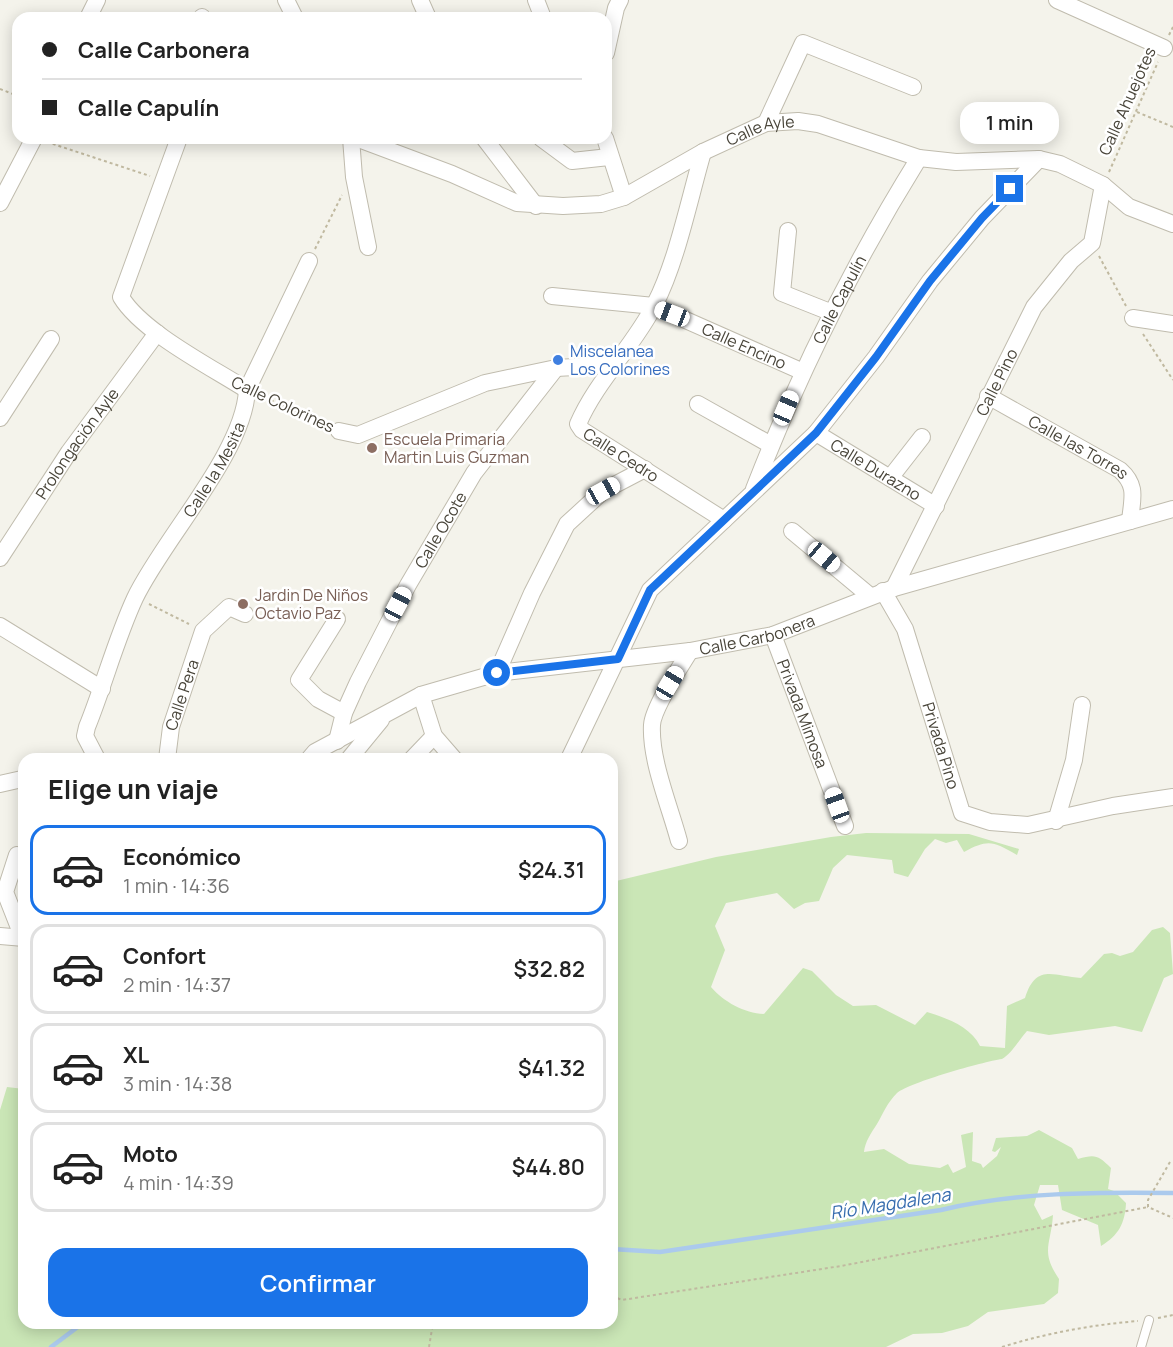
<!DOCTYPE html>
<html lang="es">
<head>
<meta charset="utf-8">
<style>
	body { margin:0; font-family:Manrope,sans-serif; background:#f6f6f6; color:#222; height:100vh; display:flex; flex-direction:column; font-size:22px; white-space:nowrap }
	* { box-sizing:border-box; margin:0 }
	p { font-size:20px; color:#767676 }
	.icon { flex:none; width:33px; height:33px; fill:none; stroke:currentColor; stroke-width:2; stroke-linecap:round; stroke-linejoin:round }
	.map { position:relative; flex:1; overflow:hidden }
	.drawer { position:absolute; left:18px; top:753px; width:600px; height:576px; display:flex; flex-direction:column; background:#fff; border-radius:18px; box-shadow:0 3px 15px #0003 }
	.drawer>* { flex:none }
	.guide { position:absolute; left:12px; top:12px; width:600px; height:132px; border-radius:18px; box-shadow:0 3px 15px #0003; display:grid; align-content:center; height:132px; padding:0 30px; background:#fff }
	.end { position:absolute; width:27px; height:27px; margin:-14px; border:8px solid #1a73e8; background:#fff; box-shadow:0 0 0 3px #fff }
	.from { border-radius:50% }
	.bubble { position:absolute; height:42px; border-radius:18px; background:#fff; box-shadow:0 3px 15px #0003; font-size:20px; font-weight:600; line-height:42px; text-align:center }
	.car { position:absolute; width:18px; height:36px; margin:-18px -9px; border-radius:8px; box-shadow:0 0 4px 2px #0007; background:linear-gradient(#fff 24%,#345 0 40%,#fff 0 76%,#345 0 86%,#fff 0) }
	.guide b { display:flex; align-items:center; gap:21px; height:57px; font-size:22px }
	.guide b+b { border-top:2px solid #e0e0e0 }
	.guide i { width:15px; height:15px; background:#222 }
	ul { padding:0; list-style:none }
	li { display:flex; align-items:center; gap:18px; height:90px; margin:0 12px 9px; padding:0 18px; border:3px solid #e0e0e0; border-radius:18px }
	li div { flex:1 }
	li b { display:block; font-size:22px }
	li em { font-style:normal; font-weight:600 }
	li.selected { border-color:#1a73e8 }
	li>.icon { width:54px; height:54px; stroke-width:1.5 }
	h2 { padding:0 30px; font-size:27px; line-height:72px }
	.action { display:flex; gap:12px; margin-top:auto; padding:12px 30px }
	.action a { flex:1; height:69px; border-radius:18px; background:#1a73e8; color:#fff; font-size:24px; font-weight:600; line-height:69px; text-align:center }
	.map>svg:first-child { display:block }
	.green { fill:#cae6b6 }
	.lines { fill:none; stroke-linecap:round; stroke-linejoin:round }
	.stream { stroke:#abcaed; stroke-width:4.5 }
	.lane-casing { stroke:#c0bcae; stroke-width:10 }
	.street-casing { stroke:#c0bcae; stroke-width:18 }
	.path { stroke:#c0b9a0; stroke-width:2; stroke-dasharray:3 3; stroke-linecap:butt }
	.lane { stroke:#fff; stroke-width:8 }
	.street { stroke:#fff; stroke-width:16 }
	.route { stroke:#1a73e8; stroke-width:8 }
	.shop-dot { fill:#3f7fe0; stroke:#fff; stroke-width:2 }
	.education-dot { fill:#8d6e63; stroke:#fff; stroke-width:2 }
	.labels { text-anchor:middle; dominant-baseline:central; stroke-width:5; stroke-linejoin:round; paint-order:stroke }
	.street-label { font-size:16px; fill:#484439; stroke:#fff }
	.shop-label { font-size:16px; fill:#366cbe; stroke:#fff; text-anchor:start }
	.education-label { font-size:16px; fill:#785e54; stroke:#fff; text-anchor:start }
	.water-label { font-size:18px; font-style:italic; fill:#376daf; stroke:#fff }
</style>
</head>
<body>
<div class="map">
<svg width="1173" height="1347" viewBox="0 0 1173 1347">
	<rect width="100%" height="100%" fill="#f4f3eb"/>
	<path class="green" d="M866 833 969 834 1019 849 1017 855C993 841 988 839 964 852L957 840 946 843 935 839 925 849 908 877 894 873 892 860 847 855 833 868 819 901 805 903 794 909 777 893 726 903 715 926 725 950 711 987C724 1002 744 1013 764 1014L803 968 812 971 836 995 853 1006 876 1005 915 1025 927 1012C947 1018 971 1027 980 1046L1005 1048 1007 1006 1025 998C1036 963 1053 976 1081 978L1104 954 1112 953 1120 956 1133 952 1152 930 1163 927 1170 933 1173 974 1164 978 1142 1032 1115 1026 1049 1035 1027 1031C1019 1040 1011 1054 1002 1059 982 1062 911 1082 897 1093 887 1103 884 1112 877 1124 871 1133 865 1142 864 1152L884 1149 909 1164 940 1168 948 1164 953 1173 966 1167 961 1135 973 1132 972 1161 981 1164 983 1168 997 1156 1001 1147 995 1152 992 1151 996 1138 1027 1136 1039 1130 1072 1148 1078 1159C1095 1154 1098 1155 1111 1168L1108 1189 1114 1191 1126 1203C1125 1223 1119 1235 1101 1246L1098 1225 1062 1210 1058 1185H1040L1034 1205 1042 1220 1053 1215C1051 1245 1040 1251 1059 1279L1058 1293 1044 1304 988 1312 968 1326 942 1333 913 1334 886 1347H0V1110L7 1087 24 1089V1323H612V882L716 857 831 837Z"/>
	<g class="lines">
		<g class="stream">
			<path d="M612 1249 660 1252 941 1210C1017 1192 1095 1192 1173 1193"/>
			<polyline points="51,1347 83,1323"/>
		</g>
		<g class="lane-casing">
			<polyline id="lane" points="1141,1347 1149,1320"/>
		</g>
		<g class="street-casing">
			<g id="street">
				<polyline points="286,0 295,18"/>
				<polyline points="420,0 428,18"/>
				<polyline points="536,0 543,18"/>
				<polyline points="1057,0 1164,48"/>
				<polyline points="88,18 97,0"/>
				<polyline points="202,18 202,17"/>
				<polyline points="606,53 616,8 620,0"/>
				<polyline points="766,123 803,43 913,87"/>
				<path d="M179 138 121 297C142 332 211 367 247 390"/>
				<polyline points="351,138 354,177 368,247"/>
				<path id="s1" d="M356 138 452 174 517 203 563 206 601 204 624 197 703 152 766 123 798 121 818 124 919 158 956 162 1039 159 1060 164 1103 185 1129 207 1173 224"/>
				<polyline points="484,138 536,206"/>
				<polyline points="541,138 572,161 609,157"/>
				<polyline points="605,138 624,197"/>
				<path id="s2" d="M703 152C689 200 677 261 655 304 634 346 597 380 578 424L582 430 724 520"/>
				<polyline points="0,203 34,138"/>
				<polyline points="788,231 782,293 830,312"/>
				<path id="s3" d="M552 296 654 306 801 371"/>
				<polyline points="1133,318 1173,324"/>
				<path id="s4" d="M988 396 1120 470C1138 486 1132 499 1130 521"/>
				<polyline points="698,404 771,445"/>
				<polyline points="0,418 51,339"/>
				<polyline points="339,431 358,435 485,383 556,368 612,365"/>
				<path id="s5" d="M816 433 936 506"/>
				<polyline points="890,478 922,437"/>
				<path id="s6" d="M754 489C799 373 853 264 919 158"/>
				<polyline points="792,531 870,596"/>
				<path id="s7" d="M0 558 69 452 157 333"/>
				<path id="s8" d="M894 588 1034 307 1071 261 1092 243 1103 185"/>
				<path id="s9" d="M883 591 905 629 962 813 990 822 1028 825 1113 806 1173 797"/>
				<polyline points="337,619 299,680 318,699 344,713"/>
				<polyline points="0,626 102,689"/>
				<path id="s10" d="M773 635 845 826"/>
				<polyline points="497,673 532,593 567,524 603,491 645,469"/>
				<polyline points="421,695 434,736 454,759"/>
				<path id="s11" d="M337 741 344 713 358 682 408 585 474 473 556 368"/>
				<path id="s12" d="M97 759 85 736 87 727C104 685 116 639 135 598 163 539 244 453 247 390L309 261"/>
				<path id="s13" d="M167 759 171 727 203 631 229 607 245 614"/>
				<path id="s14" d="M309 759 315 752 421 695 497 673 690 651 773 635 894 588 1173 509"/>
				<polyline points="349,759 381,720"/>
				<polyline points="412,759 434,736"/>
				<polyline points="569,759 650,590 816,433 876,357 930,281 982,218 1039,159"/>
				<polyline points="0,784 22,779"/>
				<polyline points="1056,821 1074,760 1082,705"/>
				<path d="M679 841C670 807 650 760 652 725 653 708 680 667 690 651"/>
				<polyline points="17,855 5,892 23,938"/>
				<polyline points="0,936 24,938"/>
			</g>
		</g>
		<g class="path">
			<polyline points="1169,35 1173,27"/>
			<polyline points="0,89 18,96"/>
			<polyline points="1137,112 1173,127"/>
			<polyline points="47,142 150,176"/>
			<polyline points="1109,172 1158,62"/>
			<polyline points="315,249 342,195"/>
			<polyline points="1099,256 1126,306"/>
			<polyline points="1143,334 1173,380"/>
			<polyline points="260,395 325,426"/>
			<polyline points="149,604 189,624"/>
			<polyline points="1170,1162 1148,1200 1148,1207 1173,1218"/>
			<polyline points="612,1296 622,1300 841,1266 1148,1207"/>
			<polyline points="1158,1318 1173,1315"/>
			<polyline points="429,1347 433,1323"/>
			<path d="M1002 1347C1047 1333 1091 1325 1138 1321"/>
		</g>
		<use href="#lane" class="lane"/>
		<use href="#street" class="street"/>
	</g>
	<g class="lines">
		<polyline class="route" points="497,673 618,659 650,590 816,433 876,357 930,281 982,218 1010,189"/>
	</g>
	<circle class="shop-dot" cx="558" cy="360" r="6"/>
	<g class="education-dot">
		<circle cx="372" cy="448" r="6"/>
		<circle cx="243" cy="604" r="6"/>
	</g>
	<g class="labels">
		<g class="street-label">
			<text transform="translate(1127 101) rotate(-66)">Calle Ahuejotes</text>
			<text stroke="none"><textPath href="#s1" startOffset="435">Calle Ayle</textPath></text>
			<text stroke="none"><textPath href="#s6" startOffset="208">Calle Capulín</textPath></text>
			<text stroke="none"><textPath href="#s3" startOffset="201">Calle Encino</textPath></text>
			<text stroke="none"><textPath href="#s8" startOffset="230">Calle Pino</textPath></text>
			<text transform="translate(283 404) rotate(25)">Calle Colorines</text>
			<text stroke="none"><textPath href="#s7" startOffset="138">Prolongación Ayle</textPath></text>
			<text stroke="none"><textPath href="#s4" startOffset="104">Calle las Torres</textPath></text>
			<text stroke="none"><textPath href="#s2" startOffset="356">Calle Cedro</textPath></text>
			<text stroke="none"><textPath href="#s12" startOffset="324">Calle la Mesita</textPath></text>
			<text stroke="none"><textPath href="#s5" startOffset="70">Calle Durazno</textPath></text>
			<text stroke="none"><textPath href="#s11" startOffset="236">Calle Ocote</textPath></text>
			<text stroke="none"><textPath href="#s14" startOffset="472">Calle Carbonera</textPath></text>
			<text stroke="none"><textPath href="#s13" startOffset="66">Calle Pera</textPath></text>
			<text stroke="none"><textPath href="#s10" startOffset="84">Privada Mimosa</textPath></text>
			<text stroke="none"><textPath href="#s9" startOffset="166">Privada Pino</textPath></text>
		</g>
		<g class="shop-label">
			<text x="570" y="351">Miscelanea<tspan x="570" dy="18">Los Colorines</tspan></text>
		</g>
		<g class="education-label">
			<text x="384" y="439">Escuela Primaria<tspan x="384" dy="18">Martin Luis Guzman</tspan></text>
			<text x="255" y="595">Jardin De Niños<tspan x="255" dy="18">Octavio Paz</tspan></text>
		</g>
		<g class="water-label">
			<text transform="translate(890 1203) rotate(-9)">Río Magdalena</text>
		</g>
	</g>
</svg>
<i class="end from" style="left:497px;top:673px"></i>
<i class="end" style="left:1010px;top:189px"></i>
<div class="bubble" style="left:960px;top:102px;width:99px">1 min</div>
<i class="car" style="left:672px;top:314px;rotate:291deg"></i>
<i class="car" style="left:786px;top:408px;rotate:23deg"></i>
<i class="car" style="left:603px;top:491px;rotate:61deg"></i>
<i class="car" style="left:824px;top:557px;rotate:130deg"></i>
<i class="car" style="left:398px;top:604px;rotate:28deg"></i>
<i class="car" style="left:670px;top:683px;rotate:31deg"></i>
<i class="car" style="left:837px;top:805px;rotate:340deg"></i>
<div class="guide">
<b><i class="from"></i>Calle Carbonera</b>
<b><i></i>Calle Capulín</b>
</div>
<section class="drawer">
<h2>Elige un viaje</h2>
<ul>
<li class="selected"><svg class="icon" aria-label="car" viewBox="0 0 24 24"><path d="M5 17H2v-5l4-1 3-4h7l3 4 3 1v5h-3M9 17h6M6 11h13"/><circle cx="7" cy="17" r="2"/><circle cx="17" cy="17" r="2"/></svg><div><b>Económico</b><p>1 min · 14:36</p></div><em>$24.31</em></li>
<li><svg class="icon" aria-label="car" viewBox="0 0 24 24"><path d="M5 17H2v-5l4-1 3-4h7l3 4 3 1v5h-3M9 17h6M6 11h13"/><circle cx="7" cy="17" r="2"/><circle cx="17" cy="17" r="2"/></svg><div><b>Confort</b><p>2 min · 14:37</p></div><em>$32.82</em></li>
<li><svg class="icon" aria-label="car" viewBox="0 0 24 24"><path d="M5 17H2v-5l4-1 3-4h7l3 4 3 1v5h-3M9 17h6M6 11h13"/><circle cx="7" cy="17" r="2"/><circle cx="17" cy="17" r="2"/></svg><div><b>XL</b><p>3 min · 14:38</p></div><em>$41.32</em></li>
<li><svg class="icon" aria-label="car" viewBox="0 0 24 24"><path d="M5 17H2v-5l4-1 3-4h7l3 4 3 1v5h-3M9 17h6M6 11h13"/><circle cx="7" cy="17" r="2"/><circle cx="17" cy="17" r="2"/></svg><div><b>Moto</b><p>4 min · 14:39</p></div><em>$44.80</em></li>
</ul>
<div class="action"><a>Confirmar</a></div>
</section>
</div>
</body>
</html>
